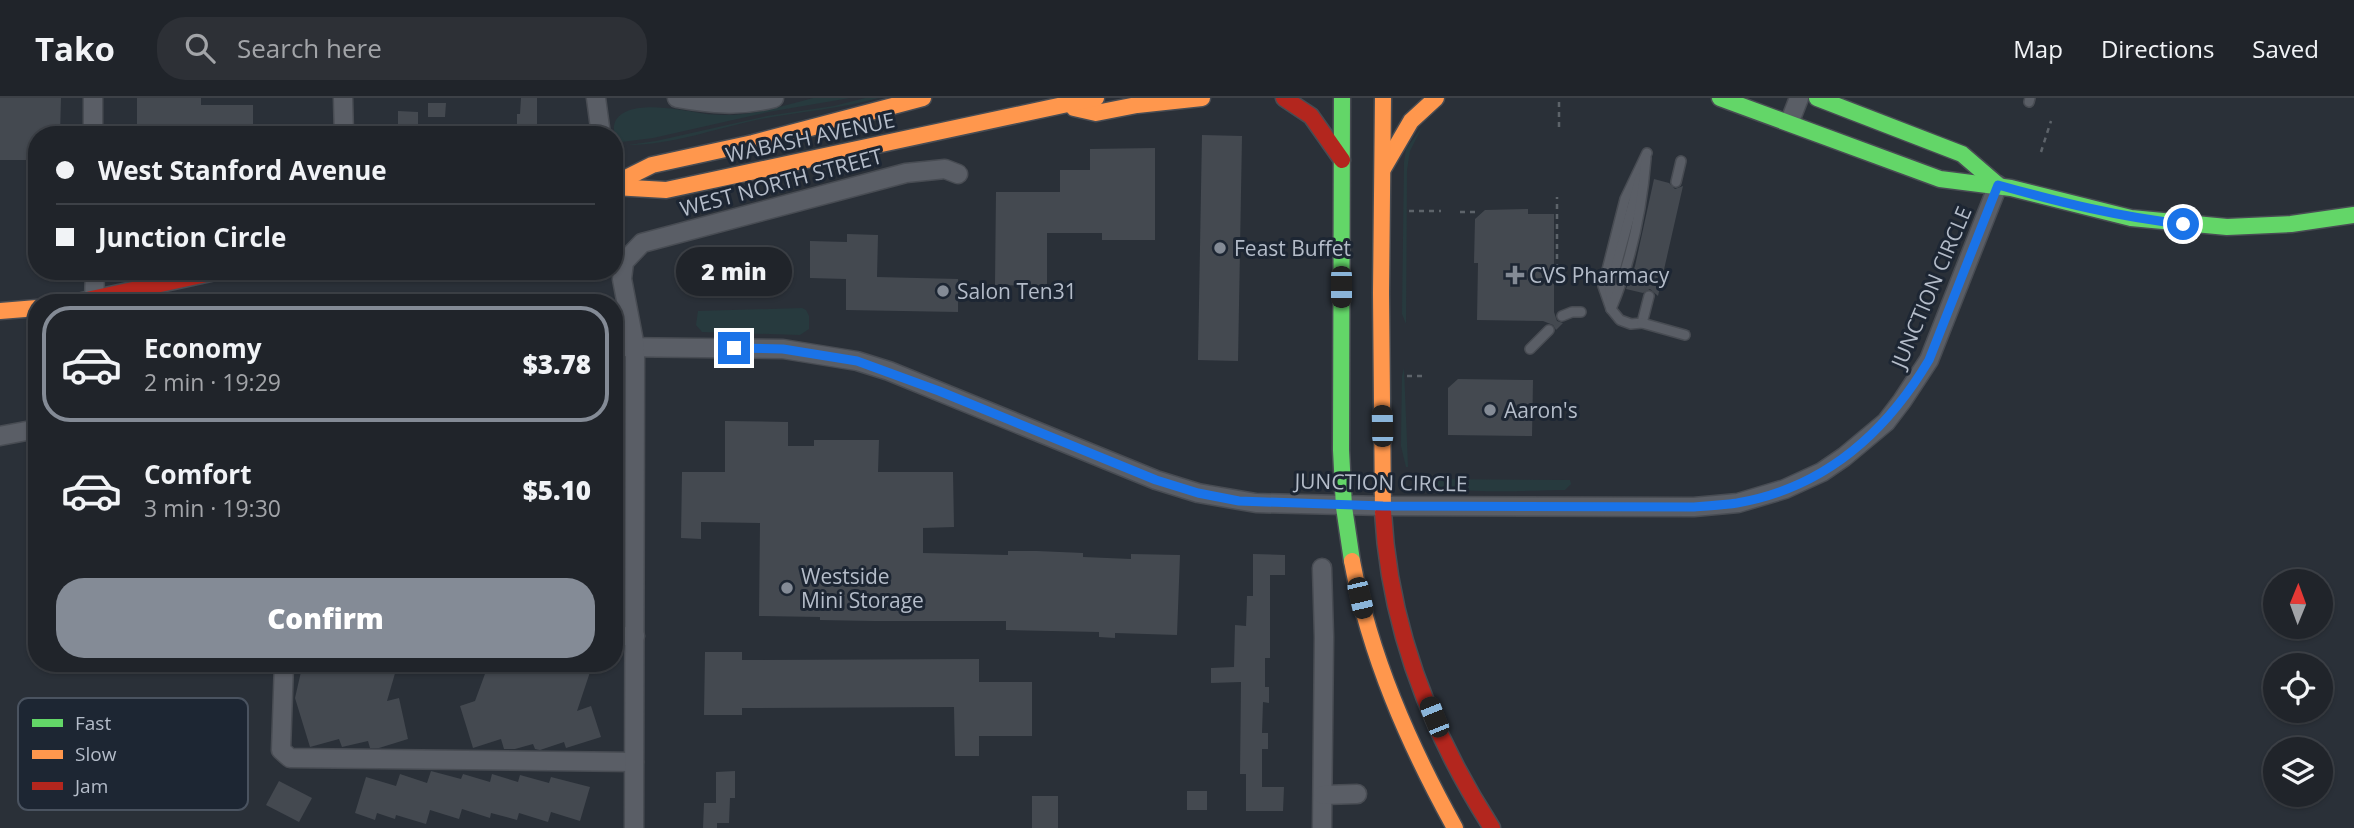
<!DOCTYPE html>
<html lang="en">
<head>
<meta charset="utf-8">
<style>
	body { margin:0; font-family:"Open Sans",sans-serif; background:#2d3036; color:#f1f3f6; height:100vh; display:flex; flex-direction:column; font-size:26px; white-space:nowrap }
	* { box-sizing:border-box; margin:0 }
	p { font-size:23px; color:#a2a4a8 }
	.icon { flex:none; width:38px; height:38px; fill:none; stroke:currentColor; stroke-width:2; stroke-linecap:round; stroke-linejoin:round }
	.map { position:relative; flex:1; overflow:hidden }
	.sheet { position:absolute; left:28px; top:196px; width:595px; height:378px; display:flex; flex-direction:column; background:#20242a; border-radius:28px; box-shadow:0 2px 5px #0004,0 0 0 2px #3d4147 }
	.sheet>* { flex:none }
	.top-card { position:absolute; left:28px; top:28px; width:595px; height:154px; border-radius:28px; box-shadow:0 2px 5px #0004,0 0 0 2px #3d4147; display:grid; align-content:center; height:154px; padding:0 28px; background:#20242a }
	.needle { width:46px; rotate:1deg }
	.buttons { position:absolute; left:2263px; top:471px; display:grid; gap:14px }
	.buttons a { display:grid; place-items:center; width:70px; height:70px; border-radius:50%; background:#20242a; box-shadow:0 2px 5px #0004,0 0 0 2px #3d4147; font-size:35px }
	.end { position:absolute; width:32px; height:32px; margin:-16px; border:9px solid #1a73e8; background:#fff; box-shadow:0 0 0 4px #fff }
	.from { border-radius:50% }
	.bubble { position:absolute; height:49px; border-radius:24px; background:#20242a; box-shadow:0 2px 5px #0004,0 0 0 2px #3d4147; font-size:23px; font-weight:800; line-height:49px; text-align:center }
	.car { position:absolute; width:21px; height:42px; margin:-21px -10px; border-radius:9px; box-shadow:0 0 5px 2px #0007; background:linear-gradient(#222 24%,#8ab4d8 0 40%,#222 0 76%,#8ab4d8 0 86%,#222 0) }
	.top-card b { display:flex; align-items:center; gap:24px; height:66px; font-size:26px }
	.top-card b+b { border-top:2px solid #3d4147 }
	.top-card i { width:18px; height:18px; background:#f1f3f6 }
	ul { padding:12px 0 0; list-style:none }
	li { display:flex; align-items:center; gap:21px; height:116px; margin:0 14px 10px; padding:0 14px; border:4px solid transparent; border-radius:28px }
	li div { flex:1 }
	li b { display:block; font-size:26px }
	li em { font-style:normal; font-weight:800 }
	li.on { border-color:#848b96 }
	li>.icon { width:63px; height:63px; stroke-width:1.5 }
	.action { display:flex; gap:14px; margin-top:auto; padding:14px 28px }
	.action a { flex:1; height:80px; border-radius:28px; background:#848b96; color:#fff; font-size:28px; font-weight:800; line-height:80px; text-align:center }
	header { display:flex; align-items:center; gap:42px; box-sizing:border-box; height:98px; padding:0 35px; background:#20242a; border-bottom:2px solid #3d4147 }
	header strong { font-size:33px }
	nav { display:flex; gap:38px; margin-inline-start:auto; font-size:24px }
	.search { width:490px; height:63px; background:#2d3036; display:flex; align-items:center; gap:18px; box-sizing:border-box; padding:0 24px; border-radius:28px; color:#a2a4a8; font-size:26px }
	.map>svg:first-child { display:block }
	.green { fill:#273a3e }
	.building { fill:#444950 }
	.lines { fill:none; stroke-linecap:round; stroke-linejoin:round }
	.lane-casing { stroke:#484c53; stroke-width:12 }
	.street-casing { stroke:#484c53; stroke-width:21 }
	.fast-casing { stroke:#484c53; stroke-width:19 }
	.slow-casing { stroke:#484c53; stroke-width:19 }
	.jam-casing { stroke:#484c53; stroke-width:19 }
	.path { stroke:#5d636a; stroke-width:2.5; stroke-dasharray:5 5; stroke-linecap:butt }
	.lane { stroke:#5a5e66; stroke-width:9 }
	.street { stroke:#5a5e66; stroke-width:18 }
	.fast { stroke:#63d668; stroke-width:16 }
	.slow { stroke:#ff974d; stroke-width:16 }
	.jam { stroke:#b3261e; stroke-width:16 }
	.route { stroke:#1a73e8; stroke-width:9 }
	.poi-dot { fill:#848b96; stroke:#1d2633; stroke-width:2.5 }
	.labels { text-anchor:middle; dominant-baseline:central; stroke-width:6; stroke-linejoin:round; paint-order:stroke }
	.street-label { font-size:21px; fill:#b4bcc9; stroke:#1d2633 }
	.poi-label { font-size:21px; fill:#b4bcc9; stroke:#1d2633; text-anchor:start }
	.key { fill:#1d2633; stroke:#4a5360; stroke-width:2 }
	.key-label { font-size:19px; fill:#b4bcc9 }
</style>
</head>
<body>
<header>
<strong>Tako</strong>
<div class="search"><svg class="icon" aria-label="search" viewBox="0 0 24 24"><circle cx="10" cy="10" r="6"/><path d="M15 15l6 6"/></svg>Search here</div>
<nav><a>Map</a><a>Directions</a><a>Saved</a></nav>
</header>
<div class="map">
<svg width="2354" height="730" viewBox="0 0 2354 730">
	<rect width="100%" height="100%" fill="#2a3038"/>
	<g class="green">
		<path d="M813 0H850L768 14 653 40 621 44C615 38 612 32 615 24 627 0 679 12 700 15 711 17 722 17 733 17 760 15 787 7 813 0Z"/>
		<path d="M865 0H879C839 11 797 14 756 22 714 31 671 47 628 47L656 43 767 18 834 8Z"/>
		<polygon points="1422,29 1410,53 1407,72 1406,226 1402,216 1404,64 1406,51"/>
		<polygon points="802,210 806,212 809,218 809,231 800,237 702,234 696,227 698,213"/>
		<polygon points="1404,270 1408,369 1406,369 1401,348 1402,278"/>
		<path d="M1419 381 1570 382 1571 386 1565 392C1533 392 1442 399 1419 381Z"/>
	</g>
	<g class="building">
		<polygon points="0,0 61,0 60,37 37,37 37,62 0,62"/>
		<polygon points="137,0 201,0 201,7 253,7 253,31 245,31 245,37 137,37"/>
		<polygon points="521,0 537,0 537,37 517,37 517,16 520,16"/>
		<polygon points="428,5 446,5 445,19 428,19"/>
		<polygon points="398,13 418,14 418,37 398,36"/>
		<polygon points="1202,37 1242,38 1238,263 1198,262"/>
		<polygon points="1155,50 1155,142 1102,142 1102,135 1047,135 1047,188 995,187 996,94 1060,94 1060,72 1090,72 1090,51"/>
		<polygon points="1654,81 1669,85 1675,91 1683,88 1658,198 1650,191 1643,195 1626,191 1635,168"/>
		<polygon points="1528,111 1528,116 1554,116 1554,214 1557,223 1563,225 1556,232 1553,227 1543,223 1477,222 1478,165 1474,165 1475,121 1485,112"/>
		<polygon points="847,136 878,137 877,179 958,181 958,214 846,212 846,181 810,180 810,143 847,144"/>
		<polygon points="1458,281 1533,282 1532,338 1448,337 1448,290"/>
		<polygon points="725,323 788,324 788,348 814,348 814,342 879,342 878,374 953,374 954,429 923,430 923,455 1008,457 1008,453 1037,453 1083,455 1083,459 1131,461 1131,456 1180,457 1177,537 1115,535 1115,540 1099,539 1099,534 1006,532 1006,523 874,523 820,522 820,519 759,518 760,425 701,424 701,441 681,440 682,374 725,374"/>
		<polygon points="1253,456 1285,457 1285,477 1270,477 1270,560 1265,560 1265,589 1269,589 1269,605 1263,604 1262,635 1268,635 1268,651 1262,651 1262,689 1284,689 1283,713 1246,713 1246,676 1240,676 1241,584 1211,585 1211,570 1234,569 1235,527 1246,528 1247,498 1253,498"/>
		<polygon points="705,554 742,554 742,562 979,561 979,584 1032,584 1032,638 979,638 979,658 955,658 954,609 742,610 742,617 704,617"/>
		<polygon points="303,565 398,565 387,603 399,600 408,641 379,650 370,650 368,643 342,649 339,641 310,649 295,600"/>
		<polygon points="489,565 593,565 577,613 591,608 601,639 566,650 564,644 540,652 535,651 533,646 515,651 504,651 501,641 473,650 460,608 475,603"/>
		<polygon points="431,673 461,681 463,676 490,684 492,676 518,684 520,677 549,685 551,679 590,689 580,723 551,714 548,724 519,715 517,722 491,715 490,720 462,711 459,721 430,712 426,726 396,717 395,721 377,715 375,722 355,715 366,679 396,688 400,676 427,685"/>
		<polygon points="735,673 735,700 730,700 729,725 717,725 717,730 703,730 704,705 716,705 716,674"/>
		<polygon points="279,683 312,700 299,724 266,707"/>
		<rect x="1187" y="693" width="20" height="19"/>
		<rect x="1032" y="698" width="26" height="32"/>
	</g>
	<g class="lines">
		<g class="lane-casing">
			<g id="lane">
				<polyline points="2029,4 2030,0"/>
				<polyline points="1647,55 1625,101 1603,188 1611,211 1620,222 1631,226 1642,225 1649,198"/>
				<polyline points="1676,84 1681,63"/>
				<polyline points="1611,202 1610,190 1640,80"/>
				<path d="M1611 211C1631 164 1642 111 1646 60"/>
				<polyline points="1562,218 1572,214 1581,214"/>
				<polyline points="1642,225 1685,237"/>
				<polyline points="1530,251 1549,232"/>
			</g>
		</g>
		<g class="street-casing">
			<g id="street">
				<polyline points="343,0 344,37"/>
				<polyline points="596,0 601,37"/>
				<path d="M677 0C710 6 740 9 774 0"/>
				<polyline points="1790,23 1799,0"/>
				<polyline points="93,37 93,0"/>
				<polyline points="94,205 95,173"/>
				<polyline points="614,249 783,251 857,263 889,273 1156,382 1198,395 1256,405 1383,408 1694,409 1738,405 1785,391 1822,374 1844,359 1886,324 1902,303 1929,262 1998,87"/>
				<polyline points="0,338 37,331"/>
				<polyline points="1322,470 1324,539 1322,730"/>
				<polyline points="614,538 635,538"/>
				<polyline points="284,565 281,652 290,660 634,664"/>
				<polyline points="1323,697 1357,696"/>
				<polyline points="634,730 635,249 622,181 624,164 642,145 906,75 945,71 958,76"/>
			</g>
		</g>
		<g class="fast-casing">
			<g id="fast">
				<polyline points="1342,0 1341,352 1344,409 1352,463"/>
				<polyline points="1720,0 1940,81 2011,90 2131,120 2227,129 2291,126 2354,117"/>
				<polyline points="1817,0 1962,56 1998,87"/>
			</g>
		</g>
		<g class="slow-casing">
			<g id="slow">
				<polyline points="1074,10 1096,15 1137,7 1202,0"/>
				<polyline points="1383,71 1411,23 1436,0"/>
				<polyline points="614,86 652,67 753,45 923,0"/>
				<polyline points="614,89 666,92 1096,0"/>
				<polyline points="0,213 37,210"/>
				<polyline points="1383,414 1381,195 1383,0"/>
				<path d="M1352 463C1370 558 1408 645 1455 730"/>
			</g>
		</g>
		<g class="jam-casing">
			<g id="jam">
				<polyline points="1284,0 1311,18 1342,62"/>
				<polyline points="73,205 220,173"/>
				<path d="M1383 414C1389 528 1431 635 1492 730"/>
			</g>
		</g>
		<g class="path">
			<polyline points="1559,4 1559,33"/>
			<polyline points="2041,54 2051,23"/>
			<polyline points="1409,113 1441,113"/>
			<polyline points="1460,114 1479,114"/>
			<polyline points="1557,171 1557,99"/>
			<polyline points="1407,278 1425,278"/>
		</g>
		<use href="#lane" class="lane"/>
		<use href="#street" class="street"/>
		<use href="#fast" class="fast"/>
		<use href="#slow" class="slow"/>
		<use href="#jam" class="jam"/>
	</g>
	<g class="lines">
		<path class="route" d="M734 250 783 251 857 263 939 293 1156 382 1198 395 1239 403 1383 408 1694 409C1708 408 1723 407 1737 405 1824 390 1885 336 1929 262L1998 87C2059 104 2119 119 2183 126"/>
	</g>
	<g class="poi-dot">
		<circle cx="1220" cy="150" r="7"/>
		<path d="M1511.5 166.5h7v7h7v7h-7v7h-7v-7h-7v-7h7z"/>
		<circle cx="943" cy="193" r="7"/>
		<circle cx="1490" cy="312" r="7"/>
		<circle cx="787" cy="490" r="7"/>
	</g>
	<g class="labels">
		<g class="street-label">
			<text transform="translate(810 39) rotate(-12)">WABASH AVENUE</text>
			<text transform="translate(781 84) rotate(-15)">WEST NORTH STREET</text>
			<text transform="translate(1931 189) rotate(-67)">JUNCTION CIRCLE</text>
			<text transform="translate(1381 384) rotate(1)">JUNCTION CIRCLE</text>
		</g>
		<g class="poi-label">
			<text x="1234" y="150">Feast Buffet</text>
			<text x="1529" y="177">CVS Pharmacy</text>
			<text x="957" y="193">Salon Ten31</text>
			<text x="1504" y="312">Aaron's</text>
			<text x="801" y="478">Westside<tspan x="801" dy="24">Mini Storage</tspan></text>
		</g>
	</g>
	<rect x="18" y="600" width="230" height="112" rx="10" class="key"/>
	<rect x="32" y="621" width="31" height="8" fill="#63d668"/>
	<rect x="32" y="652" width="31" height="9" fill="#ff974d"/>
	<rect x="32" y="684" width="31" height="8" fill="#b3261e"/>
	<g class="key-label">
		<text x="75" y="632">Fast</text>
		<text x="75" y="663">Slow</text>
		<text x="75" y="695">Jam</text>
	</g>
</svg>
<div class="buttons">
<a><svg class="needle" viewBox="-14 -14 28 28"><path d="M0-13l5 13h-10z" fill="#e53935"/><path d="M0 13l5-13h-10z" fill="#a2a4a8"/></svg></a>
<a><svg class="icon" aria-label="locate" viewBox="0 0 24 24"><circle cx="12" cy="12" r="6"/><path d="M12 2v4M12 18v4M2 12h4M18 12h4"/></svg></a>
<a><svg class="icon" aria-label="layers" viewBox="0 0 24 24"><path d="M12 4l9 5-9 5-9-5zM3 14l9 5 9-5"/></svg></a>
</div>
<i class="end from" style="left:2183px;top:126px"></i>
<i class="end" style="left:734px;top:250px"></i>
<div class="bubble" style="left:676px;top:149px;width:116px">2 min</div>
<i class="car" style="left:1341px;top:189px;rotate:180deg"></i>
<i class="car" style="left:1382px;top:328px;rotate:359deg"></i>
<i class="car" style="left:1360px;top:500px;rotate:167deg"></i>
<i class="car" style="left:1434px;top:619px;rotate:338deg"></i>
<div class="top-card">
<b><i class="from"></i>West Stanford Avenue</b>
<b><i></i>Junction Circle</b>
</div>
<section class="sheet">
<ul>
<li class="on"><svg class="icon" aria-label="car" viewBox="0 0 24 24"><path d="M5 17H2v-5l4-1 3-4h7l3 4 3 1v5h-3M9 17h6M6 11h13"/><circle cx="7" cy="17" r="2"/><circle cx="17" cy="17" r="2"/></svg><div><b>Economy</b><p>2 min · 19:29</p></div><em>$3.78</em></li>
<li><svg class="icon" aria-label="car" viewBox="0 0 24 24"><path d="M5 17H2v-5l4-1 3-4h7l3 4 3 1v5h-3M9 17h6M6 11h13"/><circle cx="7" cy="17" r="2"/><circle cx="17" cy="17" r="2"/></svg><div><b>Comfort</b><p>3 min · 19:30</p></div><em>$5.10</em></li>
</ul>
<div class="action"><a>Confirm</a></div>
</section>
</div>
</body>
</html>
